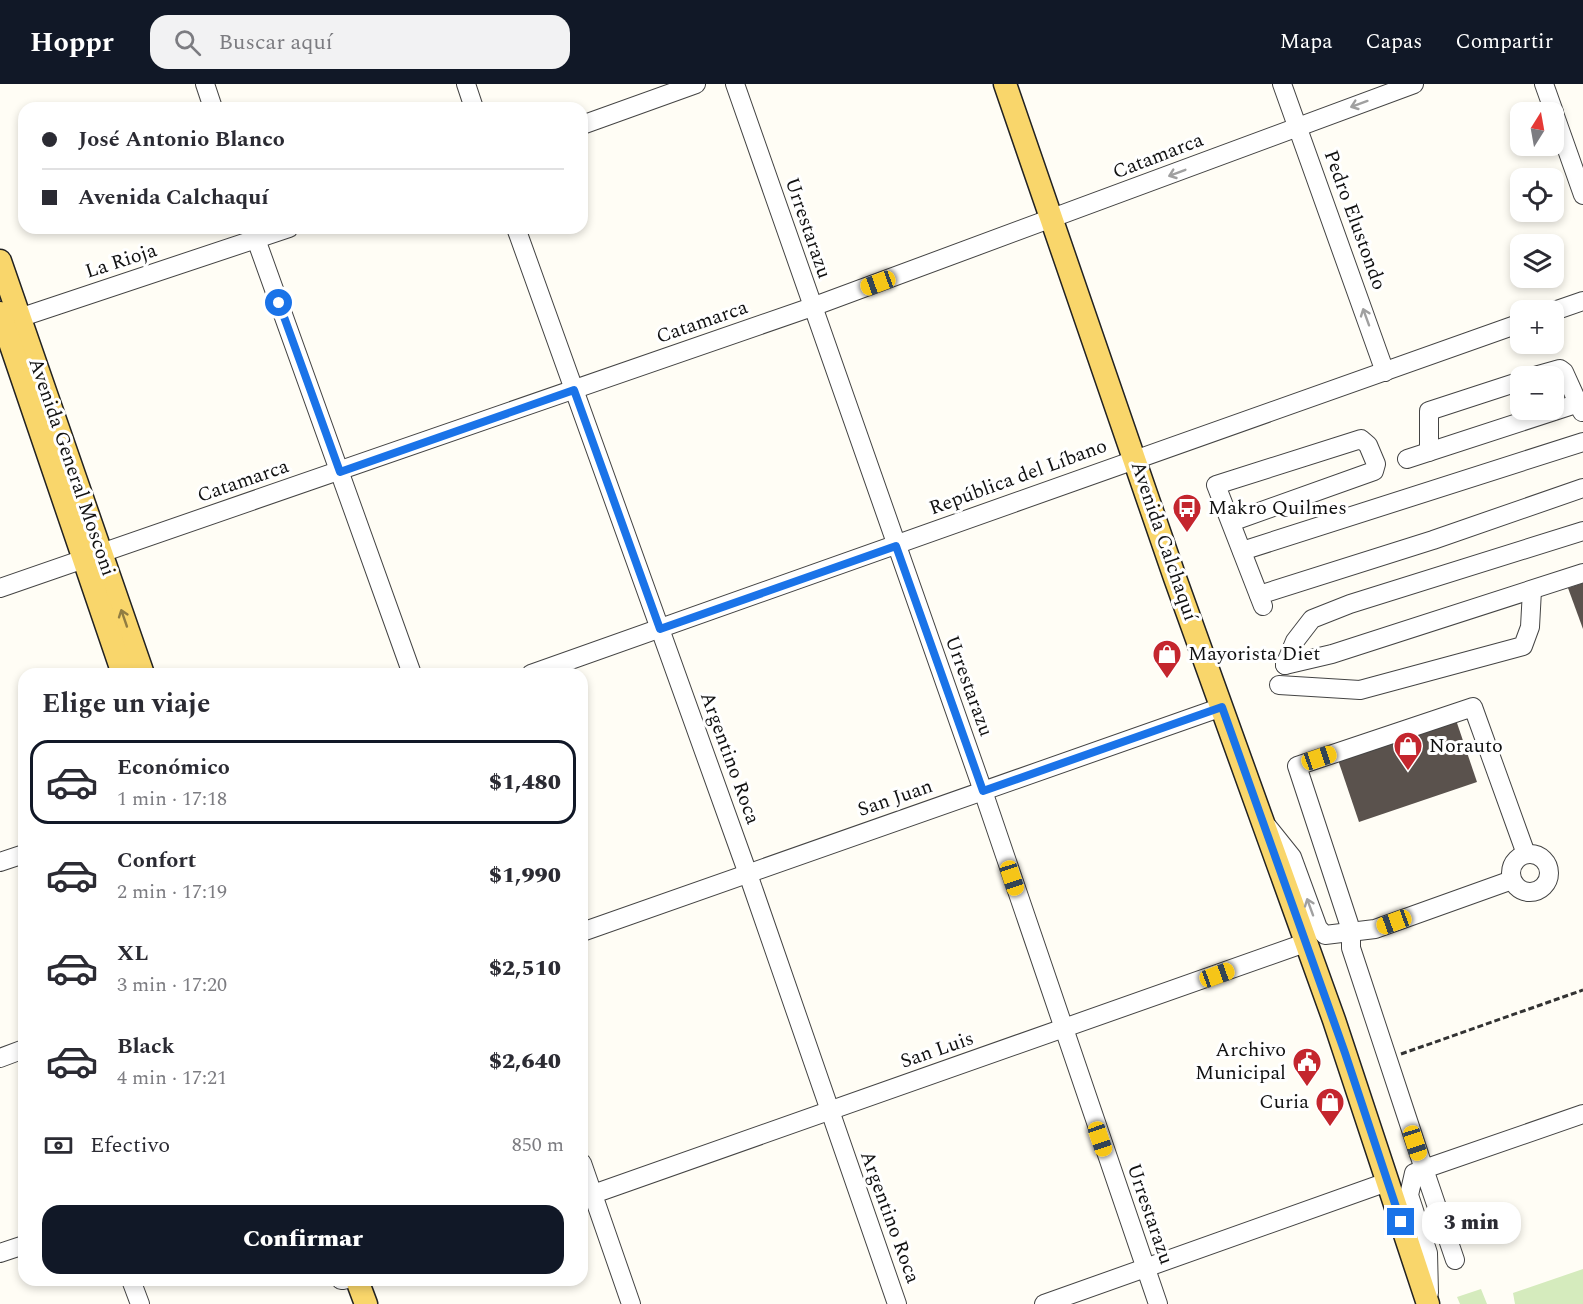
<!DOCTYPE html>
<html lang="es">
<head>
<meta charset="utf-8">
<style>
	body { margin:0; font-family:Spectral,serif; background:#f2f2f3; color:#2b2b33; height:100vh; display:flex; flex-direction:column; font-size:22px; white-space:nowrap }
	* { box-sizing:border-box; margin:0 }
	p { font-size:20px; color:#7c7c81 }
	.icon { flex:none; width:33px; height:33px; fill:none; stroke:currentColor; stroke-width:2; stroke-linecap:round; stroke-linejoin:round }
	.map { position:relative; flex:1; overflow:hidden }
	.side { position:absolute; left:18px; top:584px; width:570px; height:618px; display:flex; flex-direction:column; background:#fff; border-radius:18px; box-shadow:0 3px 9px #0003 }
	.side>* { flex:none }
	.hud { position:absolute; left:18px; top:18px; width:570px; height:132px; border-radius:18px; box-shadow:0 3px 9px #0003; display:grid; align-content:center; height:132px; padding:0 24px; background:#fff }
	.needle { width:39px; rotate:11deg }
	.controls { position:absolute; left:1510px; top:18px; display:grid; gap:12px }
	.controls a { display:grid; place-items:center; width:54px; height:54px; border-radius:12px; background:#fff; box-shadow:0 3px 9px #0003; font-size:30px }
	.end { position:absolute; width:27px; height:27px; margin:-14px; border:8px solid #1a73e8; background:#fff; box-shadow:0 0 0 3px #fff }
	.from { border-radius:50% }
	.bubble { position:absolute; height:42px; border-radius:18px; background:#fff; box-shadow:0 3px 9px #0003; font-size:20px; font-weight:800; line-height:42px; text-align:center }
	.car { position:absolute; width:18px; height:36px; margin:-18px -9px; border-radius:8px; box-shadow:0 0 4px 2px #0007; background:linear-gradient(#f5c518 24%,#345 0 40%,#f5c518 0 76%,#345 0 86%,#f5c518 0) }
	.hud b { display:flex; align-items:center; gap:21px; height:57px; font-size:22px }
	.hud b+b { border-top:2px solid #e1e1e2 }
	.hud i { width:15px; height:15px; background:#2b2b33 }
	ul { padding:0; list-style:none }
	li { display:flex; align-items:center; gap:18px; height:84px; margin:0 12px 9px; padding:0 12px; border:3px solid transparent; border-radius:18px }
	li div { flex:1 }
	li b { display:block; font-size:22px }
	li em { font-style:normal; font-weight:800 }
	li.on { border-color:#111827 }
	li>.icon { width:54px; height:54px; stroke-width:1.5 }
	h2 { padding:0 24px; font-size:27px; line-height:72px }
	.pay { display:flex; align-items:center; gap:15px; height:66px; padding:0 24px; font-size:22px }
	.pay p { margin-inline-start:auto }
	.primary-button { display:flex; gap:12px; margin-top:auto; padding:12px 24px }
	.primary-button a { flex:1; height:69px; border-radius:18px; background:#111827; color:#fff; font-size:24px; font-weight:800; line-height:69px; text-align:center }
	header { display:flex; align-items:center; gap:36px; box-sizing:border-box; height:84px; padding:0 30px; background:#111827; color:#fff }
	header strong { font-size:28px }
	nav { display:flex; gap:33px; margin-inline-start:auto; font-size:21px }
	.search { width:420px; height:54px; background:#f2f2f3; display:flex; align-items:center; gap:15px; box-sizing:border-box; padding:0 21px; border-radius:18px; color:#7c7c81; font-size:22px }
	.map>svg:first-child { display:block }
	.green { fill:#d5ebbd }
	.building { fill:#5a524d }
	.lines { fill:none; stroke-linecap:round; stroke-linejoin:round }
	.minor-casing { stroke:#444; stroke-width:20 }
	.major-casing { stroke:#222; stroke-width:25 }
	.path { stroke:#333; stroke-width:3; stroke-dasharray:6 3; stroke-linecap:butt }
	.minor { stroke:#fff; stroke-width:18 }
	.major { stroke:#f9d66b; stroke-width:22 }
	.oneway { stroke:#a0a0a0 }
	.oneway2 { stroke:#917d42 }
	.route { stroke:#1a73e8; stroke-width:8 }
	.labels { text-anchor:middle; dominant-baseline:central; stroke-width:6; stroke-linejoin:round; paint-order:stroke }
	.street-label { font-size:20px; fill:#111; stroke:#fff }
	.poi-label { font-size:20px; fill:#111; stroke:#fff; text-anchor:start }
</style>
</head>
<body>
<header>
<strong>Hoppr</strong>
<div class="search"><svg class="icon" aria-label="search" viewBox="0 0 24 24"><circle cx="10" cy="10" r="6"/><path d="M15 15l6 6"/></svg>Buscar aquí</div>
<nav><a>Mapa</a><a>Capas</a><a>Compartir</a></nav>
</header>
<div class="map">
<svg width="1583" height="1220" viewBox="0 0 1583 1220">
	<rect width="100%" height="100%" fill="#fffdf5"/>
	<g class="green">
		<polygon points="1583,1185 1583,1220 1515,1220 1513,1209"/>
		<polygon points="1481,1205 1487,1220 1460,1220 1457,1213"/>
	</g>
	<g class="building">
		<polygon points="1583,499 1583,545 1568,504"/>
		<polygon points="1456,636 1477,698 1359,738 1338,676"/>
	</g>
	<g class="lines">
		<g class="minor-casing">
			<g id="minor">
				<polyline points="205,0 213,24"/>
				<polyline points="466,0 474,24"/>
				<polyline points="735,0 983,707 1158,1220"/>
				<polyline points="1282,0 1385,288"/>
				<polyline points="1544,0 1554,28"/>
				<polyline points="1554,29 1583,111"/>
				<polyline points="582,41 696,0"/>
				<polyline points="252,144 412,590"/>
				<polyline points="516,144 748,790 897,1220"/>
				<polyline points="1554,227 1583,217"/>
				<polyline points="7,238 289,144"/>
				<polyline points="1535,292 1560,285 1564,288 1582,328"/>
				<polyline points="1429,368 1429,327 1521,297"/>
				<polyline points="1407,375 1579,319"/>
				<polyline points="1231,438 1374,387 1376,380 1368,361 1361,355 1216,401 1263,522"/>
				<polyline points="1242,467 1583,358"/>
				<polyline points="0,504 812,223 1414,0"/>
				<polyline points="1259,511 1433,456 1583,404"/>
				<polyline points="1285,581 1295,557 1312,535 1350,520 1583,447"/>
				<polyline points="1285,581 1332,570 1583,489"/>
				<polyline points="531,590 1521,239"/>
				<polyline points="1279,601 1360,606 1523,562 1530,543 1532,506"/>
				<polyline points="1268,743 1292,773 1318,844 1325,851 1375,845 1512,796"/>
				<polyline points="1526,770 1473,623 1297,682 1351,846 1351,864 1424,1085 1583,1030"/>
				<circle cx="1530" cy="789" r="19"/>
				<polyline points="0,778 24,770"/>
				<polyline points="582,848 1222,623"/>
				<polyline points="0,974 24,965"/>
				<polyline points="582,1079 631,1220"/>
				<polyline points="582,1114 1305,859"/>
				<polyline points="0,1169 24,1161"/>
				<polyline points="131,1196 140,1220"/>
				<polyline points="341,1196 344,1196"/>
				<polyline points="1429,1209 1428,1169 1409,1111 1414,1089 1424,1085 1455,1176"/>
				<polyline points="1044,1220 1387,1098"/>
			</g>
		</g>
		<g class="major-casing">
			<g id="major">
				<polyline points="1005,0 1175,494 1334,936 1428,1220"/>
				<polyline points="0,177 143,590"/>
				<polyline points="0,229 123,590"/>
				<polyline points="357,1196 366,1220"/>
			</g>
		</g>
		<polyline class="path" points="1401,970 1583,906"/>
		<use href="#minor" class="minor"/>
		<use href="#major" class="major"/>
	</g>
	<defs><path id="oneway-shaft" d="M-6 0H5M1.5-3L5.5 0L1.5 3" fill="none" stroke-width="1.6" stroke-linecap="round" stroke-linejoin="round" transform="scale(1.5)"/></defs>
	<g class="oneway">
		<use href="#oneway-shaft" transform="translate(1359 20) rotate(160)"/>
		<use href="#oneway-shaft" transform="translate(1177 89) rotate(159)"/>
		<use href="#oneway-shaft" transform="translate(1366 233) rotate(-110)"/>
		<use href="#oneway-shaft" transform="translate(1310 823) rotate(-110)"/>
	</g>
	<use class="oneway2" href="#oneway-shaft" transform="translate(124 534) rotate(-109)"/>
	<g class="lines">
		<polyline class="route" points="279,219 340,388 574,306 660,545 896,462 983,707 1222,623 1345,969 1401,1138"/>
	</g>
	<defs>
		<g id="bus-pin" transform="scale(1.5)"><path d="M0 17L-7.5 6A9.5 9.5 0 1 1 7.5 6Z" fill="#c4262e" stroke="#fff"/><path d="M-5-6H5V4H4V6H2V4H-2V6H-4V4H-5ZM-3.5-4V0h7V-4ZM-3.5 1.2v1.5H-2V1.2ZM2 1.2v1.5H3.5V1.2Z" fill="#fff"/></g>
		<g id="shop-pin" transform="scale(1.5)"><path d="M0 17L-7.5 6A9.5 9.5 0 1 1 7.5 6Z" fill="#c4262e" stroke="#fff"/><path d="M-5-2.5h2.3a2.7 3.5 0 0 1 5.4 0H5L5.5 6h-11ZM-1.5-2.5h3a1.5 2.3 0 0 0-3 0Z" fill="#fff"/></g>
		<g id="civic-pin" transform="scale(1.5)"><path d="M0 17L-7.5 6A9.5 9.5 0 1 1 7.5 6Z" fill="#c4262e" stroke="#fff"/><path d="M-.6-6.5H3V-4.5H.6V-3L4-1V1h2V6H-6V1h2V-1L-.6-3ZM-1.2 2.5V6h2.4V2.5Z" fill="#fff"/></g>
	</defs>
	<g fill-rule="evenodd">
		<use href="#bus-pin" x="1187" y="424"/>
		<use href="#shop-pin" x="1167" y="570"/>
		<use href="#shop-pin" x="1408" y="662"/>
		<use href="#civic-pin" x="1307" y="978"/>
		<use href="#shop-pin" x="1330" y="1018"/>
	</g>
	<g class="labels">
		<g class="street-label">
			<text transform="translate(1158 72) rotate(-21)">Catamarca</text>
			<text transform="translate(1355 136) rotate(70)">Pedro Elustondo</text>
			<text transform="translate(808 144) rotate(71)">Urrestarazu</text>
			<text transform="translate(121 177) rotate(-18)">La Rioja</text>
			<text transform="translate(702 238) rotate(-19)">Catamarca</text>
			<text transform="translate(72 383) rotate(71)">Avenida General Mosconi</text>
			<text transform="translate(1018 393) rotate(-20)">República del Líbano</text>
			<text transform="translate(243 397) rotate(-19)">Catamarca</text>
			<text transform="translate(1164 457) rotate(71)">Avenida Calchaquí</text>
			<text transform="translate(969 602) rotate(70)">Urrestarazu</text>
			<text transform="translate(730 674) rotate(70)">Argentino Roca</text>
			<text transform="translate(895 714) rotate(-19)">San Juan</text>
			<text transform="translate(937 966) rotate(-19)">San Luis</text>
			<text transform="translate(1150 1130) rotate(71)">Urrestarazu</text>
			<text transform="translate(890 1133) rotate(70)">Argentino Roca</text>
		</g>
		<g class="poi-label">
			<text x="1208" y="424">Makro Quilmes</text>
			<text x="1188" y="570">Mayorista Diet</text>
			<text x="1429" y="662">Norauto</text>
			<text x="1286" y="966" text-anchor="end">Archivo<tspan x="1286" dy="23">Municipal</tspan></text>
			<text x="1309" y="1018" text-anchor="end">Curia</text>
		</g>
	</g>
</svg>
<div class="controls">
<a><svg class="needle" viewBox="-14 -14 28 28"><path d="M0-13l5 13h-10z" fill="#e53935"/><path d="M0 13l5-13h-10z" fill="#7c7c81"/></svg></a>
<a><svg class="icon" aria-label="locate" viewBox="0 0 24 24"><circle cx="12" cy="12" r="6"/><path d="M12 2v4M12 18v4M2 12h4M18 12h4"/></svg></a>
<a><svg class="icon" aria-label="layers" viewBox="0 0 24 24"><path d="M12 4l9 5-9 5-9-5zM3 14l9 5 9-5"/></svg></a>
<a>+</a>
<a>−</a>
</div>
<i class="end from" style="left:279px;top:219px"></i>
<i class="end" style="left:1401px;top:1138px"></i>
<div class="bubble" style="left:1422px;top:1118px;width:99px">3 min</div>
<i class="car" style="left:878px;top:199px;rotate:250deg"></i>
<i class="car" style="left:1319px;top:674px;rotate:71deg"></i>
<i class="car" style="left:1012px;top:794px;rotate:162deg"></i>
<i class="car" style="left:1394px;top:838px;rotate:250deg"></i>
<i class="car" style="left:1217px;top:891px;rotate:70deg"></i>
<i class="car" style="left:1100px;top:1055px;rotate:161deg"></i>
<i class="car" style="left:1415px;top:1059px;rotate:162deg"></i>
<div class="hud">
<b><i class="from"></i>José Antonio Blanco</b>
<b><i></i>Avenida Calchaquí</b>
</div>
<section class="side">
<h2>Elige un viaje</h2>
<ul>
<li class="on"><svg class="icon" aria-label="car" viewBox="0 0 24 24"><path d="M5 17H2v-5l4-1 3-4h7l3 4 3 1v5h-3M9 17h6M6 11h13"/><circle cx="7" cy="17" r="2"/><circle cx="17" cy="17" r="2"/></svg><div><b>Económico</b><p>1 min · 17:18</p></div><em>$1,480</em></li>
<li><svg class="icon" aria-label="car" viewBox="0 0 24 24"><path d="M5 17H2v-5l4-1 3-4h7l3 4 3 1v5h-3M9 17h6M6 11h13"/><circle cx="7" cy="17" r="2"/><circle cx="17" cy="17" r="2"/></svg><div><b>Confort</b><p>2 min · 17:19</p></div><em>$1,990</em></li>
<li><svg class="icon" aria-label="car" viewBox="0 0 24 24"><path d="M5 17H2v-5l4-1 3-4h7l3 4 3 1v5h-3M9 17h6M6 11h13"/><circle cx="7" cy="17" r="2"/><circle cx="17" cy="17" r="2"/></svg><div><b>XL</b><p>3 min · 17:20</p></div><em>$2,510</em></li>
<li><svg class="icon" aria-label="car" viewBox="0 0 24 24"><path d="M5 17H2v-5l4-1 3-4h7l3 4 3 1v5h-3M9 17h6M6 11h13"/><circle cx="7" cy="17" r="2"/><circle cx="17" cy="17" r="2"/></svg><div><b>Black</b><p>4 min · 17:21</p></div><em>$2,640</em></li>
</ul>
<div class="pay"><svg class="icon" aria-label="cash" viewBox="0 0 24 24"><path d="M3 7h18v10H3z"/><circle cx="12" cy="12" r="2"/></svg>Efectivo<p>850 m</p></div>
<div class="primary-button"><a>Confirmar</a></div>
</section>
</div>
</body>
</html>
